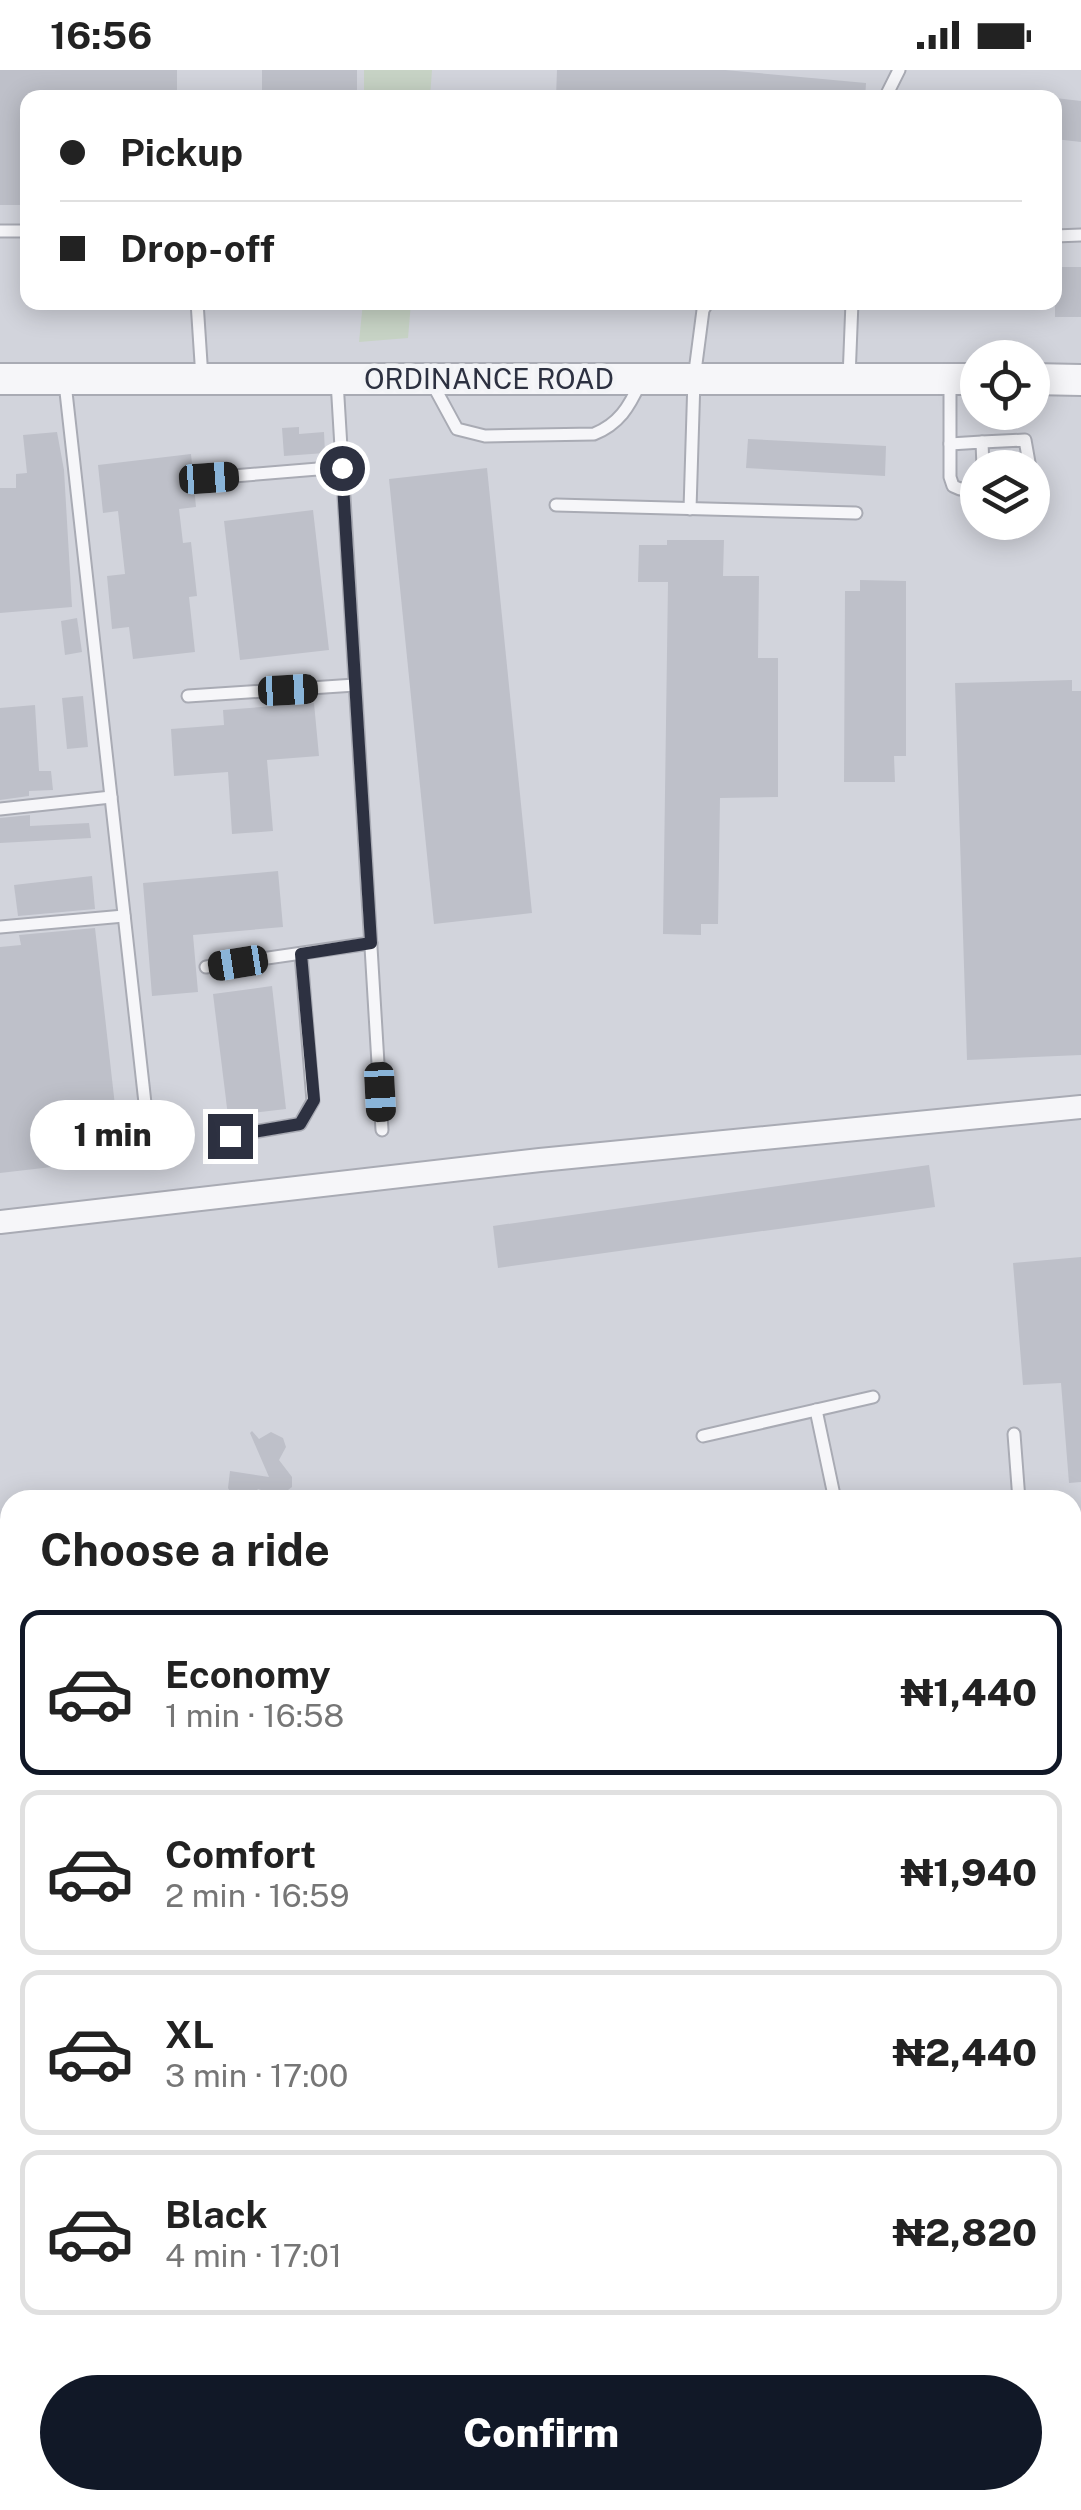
<!DOCTYPE html>
<html lang="en">
<head>
<meta charset="utf-8">
<style>
	body { margin:0; font-family:"Public Sans",sans-serif; background:#f6f6f6; color:#222; height:100vh; display:flex; flex-direction:column; font-size:38px; white-space:nowrap }
	* { box-sizing:border-box; margin:0 }
	p { font-size:32px; color:#767676 }
	.icon { flex:none; width:55px; height:55px; fill:none; stroke:currentColor; stroke-width:2; stroke-linecap:round; stroke-linejoin:round }
	.map { position:relative; flex:1; overflow:hidden }
	.side { position:absolute; left:0px; top:1420px; width:1082px; height:1020px; display:flex; flex-direction:column; background:#fff; border-radius:30px 30px 0 0; box-shadow:0 5px 25px #0003 }
	.side>* { flex:none }
	.hud { position:absolute; left:20px; top:20px; width:1042px; height:220px; border-radius:20px; box-shadow:0 5px 25px #0003; display:grid; align-content:center; height:220px; padding:0 40px; background:#fff }
	.controls { position:absolute; left:960px; top:270px; display:grid; gap:20px }
	.controls a { display:grid; place-items:center; width:90px; height:90px; border-radius:50%; background:#fff; box-shadow:0 5px 25px #0003; font-size:50px }
	.end { position:absolute; width:45px; height:45px; margin:-22px; border:12px solid #2d3141; background:#fff; box-shadow:0 0 0 5px #fff }
	.from { border-radius:50% }
	.bubble { position:absolute; height:70px; border-radius:35px; background:#fff; box-shadow:0 5px 25px #0003; font-size:32px; font-weight:800; line-height:70px; text-align:center }
	.car { position:absolute; width:30px; height:60px; margin:-30px -15px; border-radius:12px; box-shadow:0 0 8px 2px #0007; background:linear-gradient(#222 24%,#8ab4d8 0 40%,#222 0 76%,#8ab4d8 0 86%,#222 0) }
	.hud b { display:flex; align-items:center; gap:35px; height:95px; font-size:38px }
	.hud b+b { border-top:2px solid #e0e0e0 }
	.hud i { width:25px; height:25px; background:#222 }
	ul { padding:0; list-style:none }
	li { display:flex; align-items:center; gap:30px; height:165px; margin:0 20px 15px; padding:0 20px; border:5px solid #e0e0e0; border-radius:20px }
	li div { flex:1 }
	li b { display:block; font-size:38px }
	li em { font-style:normal; font-weight:800 }
	li.current { border-color:#111827 }
	li>.icon { width:90px; height:90px; stroke-width:1.5 }
	h2 { padding:0 40px; font-size:45px; line-height:120px }
	.primary-button { display:flex; gap:20px; margin-top:auto; padding:20px 40px }
	.primary-button a { flex:1; height:115px; border-radius:60px; background:#111827; color:#fff; font-size:40px; font-weight:800; line-height:115px; text-align:center }
	.status { display:flex; justify-content:space-between; align-items:center; height:70px; padding:0 50px; background:#fff; direction:ltr }
	.status svg { height:28px; fill:currentColor }
	.map>svg:first-child { display:block }
	.built { fill:#d2d4dc; fill-rule:evenodd }
	.green { fill:#c7d3c5 }
	.building { fill:#bec0c9 }
	.lines { fill:none; stroke-linecap:round; stroke-linejoin:round }
	.service-casing { stroke:#a9abb4; stroke-width:15 }
	.minor-casing { stroke:#a9abb4; stroke-width:26 }
	.tertiary-casing { stroke:#a9abb4; stroke-width:34 }
	.service { stroke:#f6f6f9; stroke-width:11 }
	.minor { stroke:#f6f6f9; stroke-width:22 }
	.tertiary { stroke:#f6f6f9; stroke-width:30 }
	.route { stroke:#2d3141; stroke-width:12 }
	.labels { text-anchor:middle; dominant-baseline:central; stroke-width:9; stroke-linejoin:round; paint-order:stroke }
	.street-label { font-size:28px; fill:#2d3141; stroke:#f3f4f7 }
</style>
</head>
<body>
<div class="status"><b>16:56</b><svg viewBox="0 0 49 12"><path d="M0 12V9h3v3zM5 12V6h3v6zM10 12V3h3v9zM15 12V0h3v12zM26 1h20v11H26zM47 4h2v5h-2z"/></svg></div>
<div class="map">
<svg width="1081" height="2440" viewBox="0 0 1081 2440">
	<rect width="100%" height="100%" fill="#e3e5ea"/>
	<path class="built" d="M0 0H1081V2440H0ZM28 28H1055V232H28ZM978 288H1032V342H978ZM978 398H1032V452H978ZM10 1430H1072V2430H10Z"/>
	<g class="green">
		<polygon points="364,0 432,0 430,27 364,27"/>
		<polygon points="363,232 411,233 408,268 359,272"/>
	</g>
	<g class="building">
		<polygon points="0,0 177,0 177,28 28,28 28,135 0,135"/>
		<rect x="262" y="0" width="95" height="28"/>
		<polygon points="557,0 725,0 866,13 865,28 556,28"/>
		<polygon points="1055,28 1081,31 1081,72 1055,69"/>
		<rect x="1055" y="197" width="26" height="50"/>
		<polygon points="299,357 299,364 324,362 325,383 284,386 282,358"/>
		<polygon points="57,362 64,400 72,537 0,543 0,418 16,418 16,404 27,403 23,365"/>
		<polygon points="748,369 886,376 885,406 746,398"/>
		<polygon points="191,384 196,437 179,439 183,473 191,472 197,526 189,527 195,582 133,589 129,557 112,559 107,506 125,504 118,441 103,443 98,395"/>
		<polygon points="487,398 532,843 434,854 389,409"/>
		<polygon points="313,440 329,580 240,590 224,451"/>
		<polygon points="667,470 724,470 723,506 759,506 758,588 778,588 778,727 720,728 718,854 701,854 701,865 663,864 668,512 638,512 639,475 667,475"/>
		<polygon points="860,510 906,511 906,686 894,686 895,712 844,712 845,521 860,521"/>
		<polygon points="77,548 82,582 65,585 61,551"/>
		<polygon points="1072,610 1072,621 1081,621 1081,985 967,990 955,613"/>
		<polygon points="83,626 88,677 67,679 62,628"/>
		<polygon points="314,633 319,686 267,690 273,761 232,764 228,702 174,706 171,659 224,655 223,640"/>
		<polygon points="35,635 39,701 51,701 53,720 29,721 29,726 0,730 0,638"/>
		<polygon points="30,745 30,756 89,753 91,768 0,773 0,748"/>
		<polygon points="278,801 283,857 193,865 198,922 152,926 143,813"/>
		<polygon points="92,806 95,839 18,846 14,815"/>
		<polygon points="95,858 121,1089 0,1103 0,877 21,875 19,865"/>
		<polygon points="272,916 286,1039 228,1046 213,924"/>
		<polygon points="929,1095 935,1137 498,1198 493,1156"/>
		<polygon points="1081,1187 1081,1412 1069,1413 1061,1313 1023,1315 1013,1193"/>
		<polygon points="252,1361 259,1369 271,1362 283,1368 286,1377 279,1390 292,1407 292,1417 280,1426 258,1419 249,1430 234,1430 228,1418 230,1401 269,1407 250,1363"/>
	</g>
	<g class="lines">
		<g class="service-casing">
			<g id="service">
				<polyline points="885,28 899,0"/>
				<polyline points="0,161 28,161"/>
				<polyline points="1055,166 1081,165"/>
				<polyline points="197,232 202,308"/>
				<polyline points="849,308 852,232"/>
				<polyline points="337,311 382,1060"/>
				<polyline points="950,312 950,407 953,416 960,419 978,418"/>
				<polyline points="65,313 148,1060"/>
				<path d="M432 313 457 359 485 366 594 364C619 354 629 337 640 313"/>
				<polyline points="982,372 1025,370 1030,398"/>
				<polyline points="950,374 982,372 983,398"/>
				<polyline points="209,408 342,397"/>
				<polyline points="556,435 856,443"/>
				<polyline points="690,439 694,309 703,240 708,232"/>
				<polyline points="188,626 355,615"/>
				<polyline points="0,739 111,727"/>
				<polyline points="0,857 124,846"/>
				<polyline points="206,897 371,873"/>
				<polyline points="230,1066 300,1054 313,1031 301,884"/>
				<polyline points="816,1340 835,1430"/>
				<polyline points="1014,1364 1019,1430"/>
				<polyline points="703,1366 873,1327"/>
				<polyline points="0,1511 10,1499"/>
				<polyline points="0,1682 10,1722"/>
				<polyline points="1072,1717 1081,1725"/>
				<polyline points="0,2222 10,2219"/>
				<polyline points="139,2430 143,2440"/>
				<polyline points="380,2430 383,2440"/>
				<polyline points="718,2430 721,2440"/>
				<polyline points="1020,2440 1027,2430"/>
			</g>
		</g>
		<g class="minor-casing">
			<g id="minor">
				<polyline points="0,1152 540,1090 1081,1037"/>
				<polyline points="1072,1794 1081,1792"/>
				<polyline points="0,2037 10,2035"/>
			</g>
		</g>
		<g class="tertiary-casing">
			<g id="tertiary">
				<polyline points="0,309 978,309"/>
				<polyline points="1032,309 1081,310"/>
			</g>
		</g>
		<use href="#service" class="service"/>
		<use href="#minor" class="minor"/>
		<use href="#tertiary" class="tertiary"/>
	</g>
	<g class="lines">
		<polyline class="route" points="230,1066 300,1054 314,1030 301,884 371,873 342,398"/>
	</g>
	<g class="labels">
		<g class="street-label">
			<text x="489" y="308">ORDINANCE ROAD</text>
		</g>
	</g>
</svg>
<div class="controls">
<a><svg class="icon" aria-label="locate" viewBox="0 0 24 24"><circle cx="12" cy="12" r="6"/><path d="M12 2v4M12 18v4M2 12h4M18 12h4"/></svg></a>
<a><svg class="icon" aria-label="layers" viewBox="0 0 24 24"><path d="M12 4l9 5-9 5-9-5zM3 14l9 5 9-5"/></svg></a>
</div>
<i class="end from" style="left:342px;top:398px"></i>
<i class="end" style="left:230px;top:1066px"></i>
<div class="bubble" style="left:30px;top:1030px;width:165px">1 min</div>
<i class="car" style="left:209px;top:408px;rotate:86deg"></i>
<i class="car" style="left:288px;top:620px;rotate:87deg"></i>
<i class="car" style="left:238px;top:893px;rotate:261deg"></i>
<i class="car" style="left:380px;top:1022px;rotate:177deg"></i>
<div class="hud">
<b><i class="from"></i>Pickup</b>
<b><i></i>Drop-off</b>
</div>
<section class="side">
<h2>Choose a ride</h2>
<ul>
<li class="current"><svg class="icon" aria-label="car" viewBox="0 0 24 24"><path d="M5 17H2v-5l4-1 3-4h7l3 4 3 1v5h-3M9 17h6M6 11h13"/><circle cx="7" cy="17" r="2"/><circle cx="17" cy="17" r="2"/></svg><div><b>Economy</b><p>1 min · 16:58</p></div><em>₦1,440</em></li>
<li><svg class="icon" aria-label="car" viewBox="0 0 24 24"><path d="M5 17H2v-5l4-1 3-4h7l3 4 3 1v5h-3M9 17h6M6 11h13"/><circle cx="7" cy="17" r="2"/><circle cx="17" cy="17" r="2"/></svg><div><b>Comfort</b><p>2 min · 16:59</p></div><em>₦1,940</em></li>
<li><svg class="icon" aria-label="car" viewBox="0 0 24 24"><path d="M5 17H2v-5l4-1 3-4h7l3 4 3 1v5h-3M9 17h6M6 11h13"/><circle cx="7" cy="17" r="2"/><circle cx="17" cy="17" r="2"/></svg><div><b>XL</b><p>3 min · 17:00</p></div><em>₦2,440</em></li>
<li><svg class="icon" aria-label="car" viewBox="0 0 24 24"><path d="M5 17H2v-5l4-1 3-4h7l3 4 3 1v5h-3M9 17h6M6 11h13"/><circle cx="7" cy="17" r="2"/><circle cx="17" cy="17" r="2"/></svg><div><b>Black</b><p>4 min · 17:01</p></div><em>₦2,820</em></li>
</ul>
<div class="primary-button"><a>Confirm</a></div>
</section>
</div>
</body>
</html>
